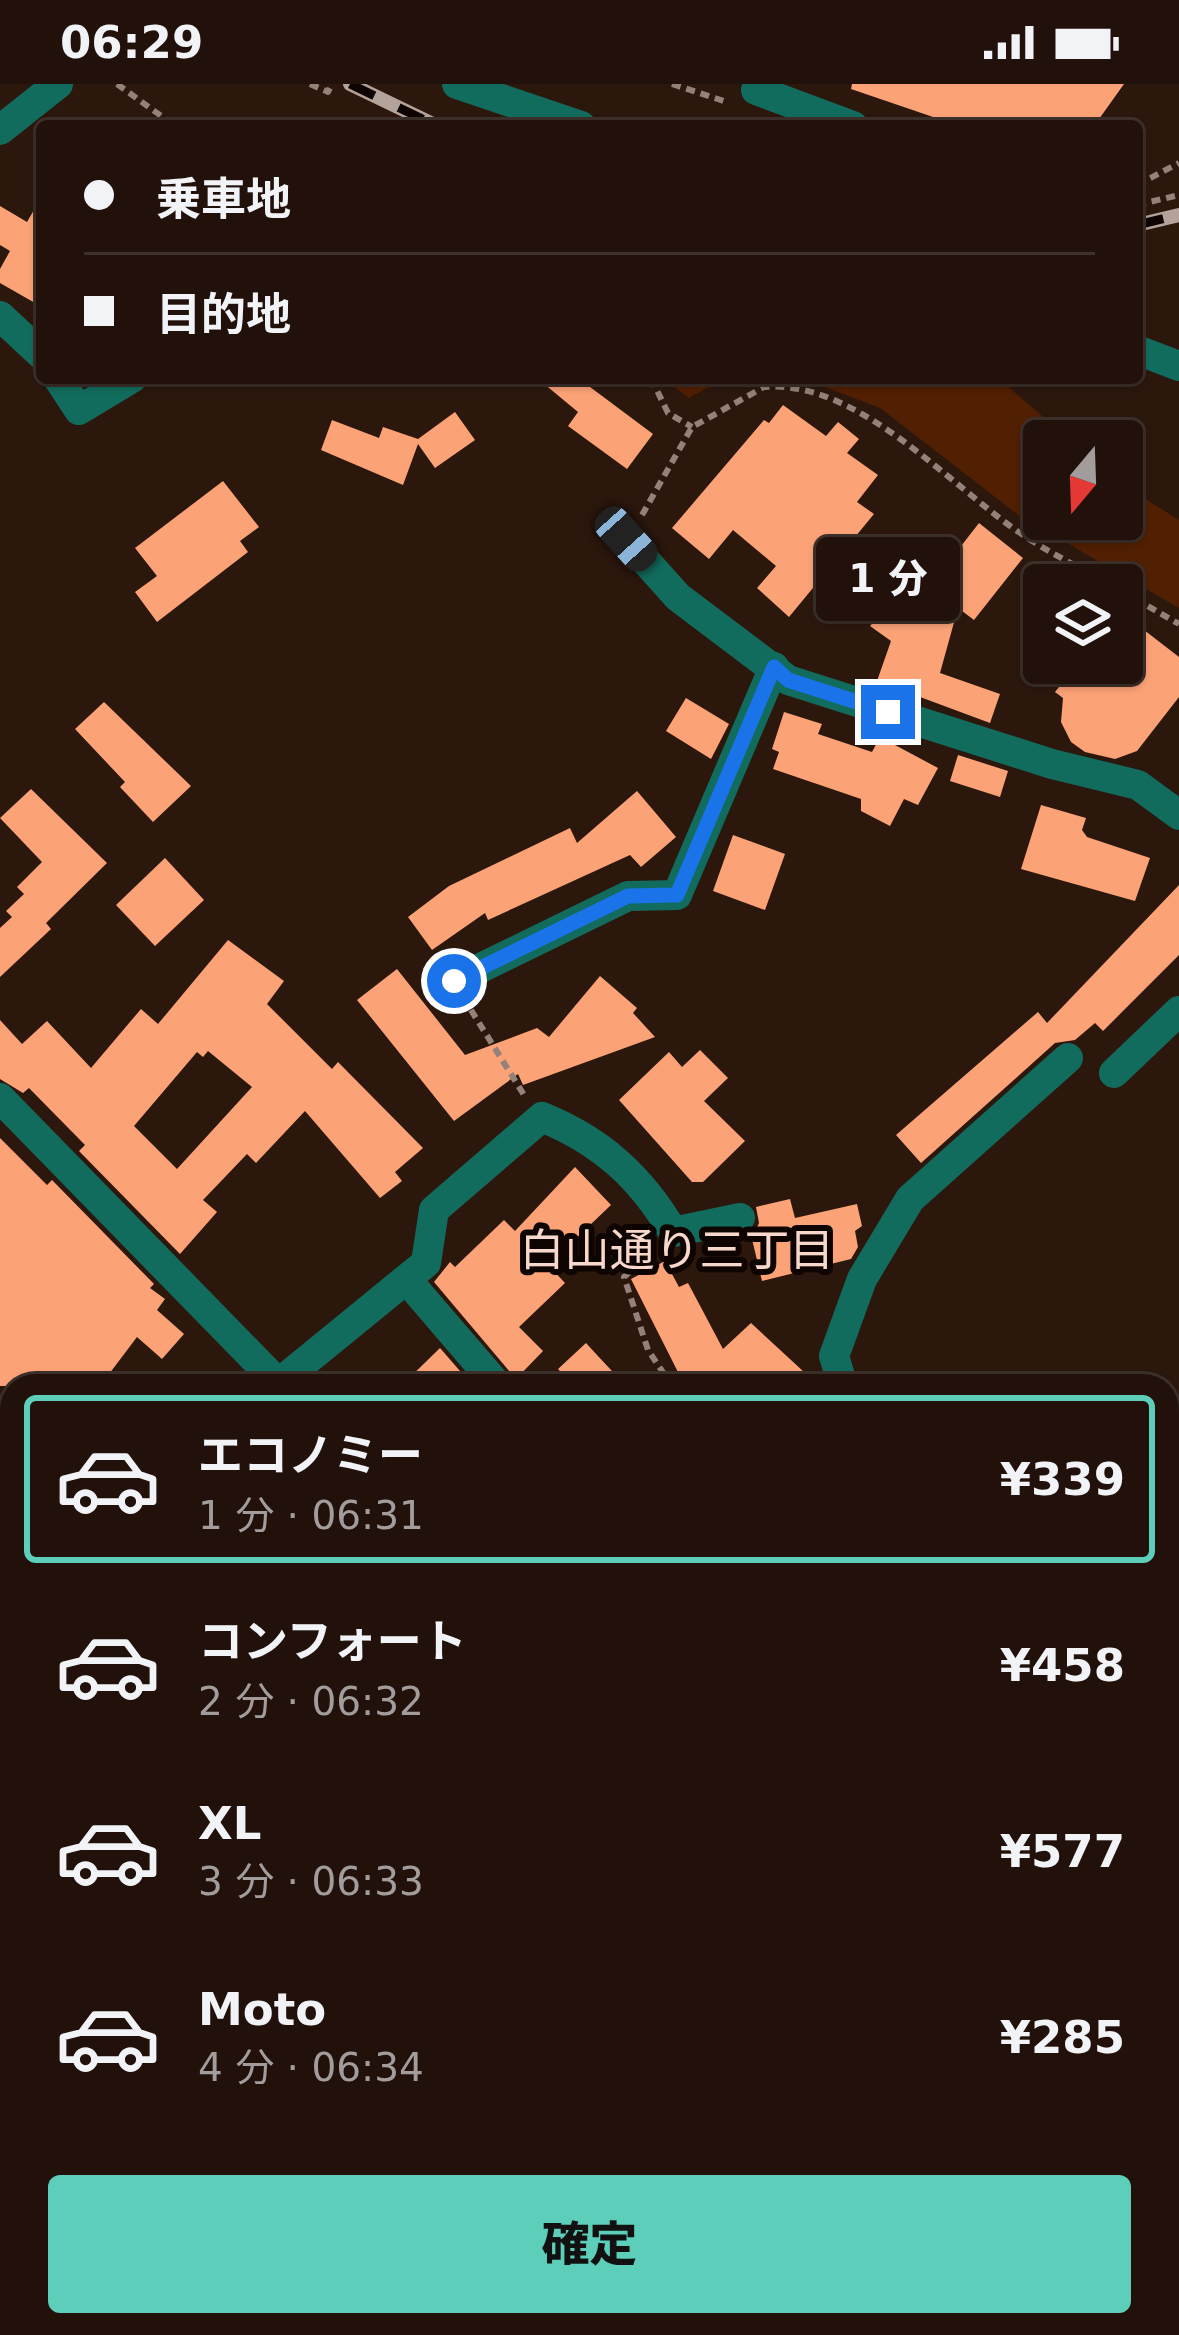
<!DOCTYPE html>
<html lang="ja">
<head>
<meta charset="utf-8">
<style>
	body { margin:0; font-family:"DejaVu Sans","Noto Sans JP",sans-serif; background:#291a13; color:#f1f3f6; height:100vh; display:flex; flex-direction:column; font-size:45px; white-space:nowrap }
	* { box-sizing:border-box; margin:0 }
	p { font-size:39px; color:#a29d9c }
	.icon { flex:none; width:66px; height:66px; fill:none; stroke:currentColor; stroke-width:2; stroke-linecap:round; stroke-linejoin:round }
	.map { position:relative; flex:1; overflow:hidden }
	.drawer { position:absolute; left:0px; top:1290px; width:1179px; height:963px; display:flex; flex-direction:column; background:#21110a; border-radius:36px 36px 0 0; box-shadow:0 3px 9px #0004,0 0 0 3px #3e312b }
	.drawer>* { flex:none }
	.hud { position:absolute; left:36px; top:36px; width:1107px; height:264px; border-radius:12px; box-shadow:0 3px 9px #0004,0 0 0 3px #3e312b; display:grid; align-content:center; height:264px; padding:0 48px; background:#21110a }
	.needle { width:78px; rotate:199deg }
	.tools { position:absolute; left:1023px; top:336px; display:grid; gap:24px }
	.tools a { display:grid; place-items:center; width:120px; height:120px; border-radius:12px; background:#21110a; box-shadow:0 3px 9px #0004,0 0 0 3px #3e312b; font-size:60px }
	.end { position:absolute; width:54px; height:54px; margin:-27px; border:15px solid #1a73e8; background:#fff; box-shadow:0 0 0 6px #fff }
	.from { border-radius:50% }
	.bubble { position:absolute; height:84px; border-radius:12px; background:#21110a; box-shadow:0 3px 9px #0004,0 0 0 3px #3e312b; font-size:39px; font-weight:800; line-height:84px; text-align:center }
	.car { position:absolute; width:36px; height:72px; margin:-36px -18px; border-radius:15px; box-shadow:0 0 9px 3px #0007; background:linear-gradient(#222 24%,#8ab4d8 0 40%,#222 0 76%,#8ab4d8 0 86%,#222 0) }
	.hud b { display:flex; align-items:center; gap:42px; height:114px; font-size:45px }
	.hud b+b { border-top:3px solid #3e312b }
	.hud i { width:30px; height:30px; background:#f1f3f6 }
	ul { padding:21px 0 0; list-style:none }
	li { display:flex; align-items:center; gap:36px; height:168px; margin:0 24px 18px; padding:0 24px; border:6px solid transparent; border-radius:12px }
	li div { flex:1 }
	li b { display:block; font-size:45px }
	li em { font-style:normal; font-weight:800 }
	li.active { border-color:#5dceb9 }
	li>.icon { width:108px; height:108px; stroke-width:1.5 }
	.primary-button { display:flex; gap:24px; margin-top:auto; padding:24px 48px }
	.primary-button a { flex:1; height:138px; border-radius:12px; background:#5dceb9; color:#111; font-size:48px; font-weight:800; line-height:138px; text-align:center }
	.status { display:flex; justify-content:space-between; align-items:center; height:84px; padding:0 60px; background:#21110a; direction:ltr }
	.status svg { height:33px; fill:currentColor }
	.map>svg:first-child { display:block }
	.green { fill:#511f01 }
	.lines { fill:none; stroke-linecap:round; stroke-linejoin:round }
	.stream { stroke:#924212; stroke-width:10 }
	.building { fill:#fca277; fill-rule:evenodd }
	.path { stroke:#948179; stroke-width:6; stroke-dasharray:9 6; stroke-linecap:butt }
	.minor { stroke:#126c5e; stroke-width:30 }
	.rail-casing { stroke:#b4a39a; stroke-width:14 }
	.rail { stroke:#0e0503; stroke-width:9; stroke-dasharray:27; stroke-linecap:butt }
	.route { stroke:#1a73e8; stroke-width:15 }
	.labels { text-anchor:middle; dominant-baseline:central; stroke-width:12; stroke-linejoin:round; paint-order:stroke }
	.neighbourhood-label { font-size:45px; fill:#f7d8ca; stroke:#0e0503 }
</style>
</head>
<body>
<div class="status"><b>06:29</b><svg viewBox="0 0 49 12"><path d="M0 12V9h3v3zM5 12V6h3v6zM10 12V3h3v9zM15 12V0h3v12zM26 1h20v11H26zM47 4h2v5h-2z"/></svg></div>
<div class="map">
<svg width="1179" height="2251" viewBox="0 0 1179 2251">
	<rect width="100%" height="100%" fill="#2c170d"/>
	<g class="green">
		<polygon points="677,294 725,294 689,314 676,304"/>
		<polygon points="801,294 998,294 1071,357 1044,357 1044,435 1122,435 1122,400 1179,436 1179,524 1017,430 880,324"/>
	</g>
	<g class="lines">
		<polyline class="stream" points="0,1640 12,1659"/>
	</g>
	<g class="building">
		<polygon points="852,0 1124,0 1094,42 932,42 936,34 851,5"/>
		<polygon points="42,112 42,223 0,199 0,185 10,167 0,161 0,122 27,138"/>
		<polygon points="537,294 578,294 653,350 627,385 568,342 578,328"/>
		<polygon points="783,321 826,352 838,338 859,355 847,369 878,391 857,418 874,430 789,533 757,504 776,482 733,446 709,475 672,444 764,336 769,339"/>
		<polygon points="455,328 475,356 435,384 418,360 403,401 321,366 332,336 379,354 383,343 418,355"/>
		<polygon points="223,397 259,443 240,457 248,468 157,538 135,508 157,492 135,464"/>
		<polygon points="979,439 1023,474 974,536 958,524 940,589 1000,610 990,639 877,597 891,557 870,542 881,530 875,525 907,483 930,502"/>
		<polygon points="1122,529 1179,573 1179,613 1137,667 1115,675 1085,668 1071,658 1061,638 1063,614 1055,608 1078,579 1122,579"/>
		<polygon points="686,614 729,640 711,675 666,647"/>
		<polygon points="104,618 191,702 153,738 120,703 125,698 75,645"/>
		<polygon points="784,628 822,640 818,650 872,668 880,653 938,684 918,721 904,715 890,742 861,727 861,715 773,685 779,668 772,665"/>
		<polygon points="958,671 1008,687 1000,713 950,697"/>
		<polygon points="31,705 107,779 46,839 51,845 0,893 0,844 12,833 6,827 24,810 17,803 42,778 0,734"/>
		<polygon points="637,707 676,753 641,783 630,771 488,836 485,829 432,866 408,833 449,802 570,744 577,759"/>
		<polygon points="1041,721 1086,734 1082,746 1087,753 1150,774 1135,817 1021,785"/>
		<polygon points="733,751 785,770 765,826 713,807"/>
		<polygon points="165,774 204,816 155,862 116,821"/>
		<polygon points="1179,801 1179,871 1103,947 1095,939 1075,956 1055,959 921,1079 896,1051 1038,928 1047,939"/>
		<path d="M228 856 284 897 267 920 332 985 338 978 423 1064 395 1088 402 1097 380 1114 305 1027 256 1079 247 1070 203 1116 217 1128 180 1170 79 1067 85 1061 29 1004 23 1009 0 995V936L22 960 47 937 91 984 141 925 158 940ZM208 967 252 1003 177 1085 134 1042 197 968 203 973Z"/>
		<polygon points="397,885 465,971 537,944 549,953 600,892 637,924 633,929 655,953 523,1001 518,990 454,1037 357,916"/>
		<polygon points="700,966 728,994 704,1017 745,1057 703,1098 692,1098 619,1016 669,968 682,983"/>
		<polygon points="0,1054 47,1101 52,1096 154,1200 150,1204 165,1215 157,1226 184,1250 162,1275 137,1253 100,1302 0,1302"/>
		<polygon points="575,1083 611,1121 548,1181 565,1199 519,1243 543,1267 516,1295 434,1198 450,1178 455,1183 504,1136 515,1147"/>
		<polygon points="790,1115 795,1134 857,1120 862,1142 855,1147 858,1163 851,1175 762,1197 752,1155 759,1139 756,1123"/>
		<polygon points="665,1177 679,1203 688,1199 723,1265 751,1239 817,1300 682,1296 631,1195"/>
		<polygon points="586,1259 597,1271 626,1302 574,1302 558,1285"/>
		<polygon points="440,1264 460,1287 445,1302 401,1302"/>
	</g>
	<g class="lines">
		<g class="path">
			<polyline points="117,0 175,42"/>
			<polyline points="310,0 328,8 332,0"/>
			<polyline points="672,0 724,17"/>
			<polyline points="1137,101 1179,79"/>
			<polyline points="1137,121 1179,111"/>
			<polyline points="651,294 668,329 692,343"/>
			<path d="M642 431 692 343 764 303C858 295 951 403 1023 451 1051 470 1083 485 1112 501"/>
			<polyline points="1122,507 1179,540"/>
			<polyline points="471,926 524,1011"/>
			<polyline points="652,1168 624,1193 648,1266 672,1302"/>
		</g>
		<g class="minor">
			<polyline points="457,0 581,42"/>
			<polyline points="758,0 756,6 853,42"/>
			<polyline points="0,46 58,0"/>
			<polyline points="0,232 42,271"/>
			<polyline points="1137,266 1179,282"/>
			<polyline points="58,294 79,326 132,294"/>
			<polyline points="626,455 678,513 788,596 1052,680 1138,701 1179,731"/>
			<polyline points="454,897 628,812 677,811 774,583"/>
			<polyline points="1114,989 1179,927"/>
			<polyline points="0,1014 281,1302"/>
			<polyline points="407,1196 498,1302"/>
			<path d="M279 1299 426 1179 434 1126 542 1033C601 1057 641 1093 673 1148L740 1134"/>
			<polyline points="843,1302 834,1272 862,1195 910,1115 1068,974"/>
			<polyline points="1167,1475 1179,1465"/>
			<polyline points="0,1607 12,1624"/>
			<polyline points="1167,1635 1179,1646"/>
			<polyline points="0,1836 12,1834"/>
			<polyline points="0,2027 12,2024"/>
			<polyline points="1167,2033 1179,2043"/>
			<polyline points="1167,2097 1179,2107"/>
			<polyline points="0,2232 12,2230"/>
			<polyline points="443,2241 450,2251"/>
			<polyline points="886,2241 898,2251"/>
		</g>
		<g class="rail-casing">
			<g id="rail">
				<polyline points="350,0 437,42"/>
				<polyline points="1137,141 1179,131"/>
			</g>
		</g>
		<use href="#rail" class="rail"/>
	</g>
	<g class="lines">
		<polyline class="route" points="454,897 628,812 677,811 774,583 788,596 888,628"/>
	</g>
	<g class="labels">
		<g class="neighbourhood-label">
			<text x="677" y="1166">白山通り三丁目</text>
		</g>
	</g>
</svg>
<div class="tools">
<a><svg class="needle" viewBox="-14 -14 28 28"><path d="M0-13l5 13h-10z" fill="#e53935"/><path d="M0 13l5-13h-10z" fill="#a29d9c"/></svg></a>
<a><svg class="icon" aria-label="layers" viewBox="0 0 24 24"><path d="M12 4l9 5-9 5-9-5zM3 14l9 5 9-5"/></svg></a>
</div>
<i class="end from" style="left:454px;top:897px"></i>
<i class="end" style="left:888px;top:628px"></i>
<div class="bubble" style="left:816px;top:453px;width:144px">1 分</div>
<i class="car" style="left:626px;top:455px;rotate:138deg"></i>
<div class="hud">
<b><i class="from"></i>乗車地</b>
<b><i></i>目的地</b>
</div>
<section class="drawer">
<ul>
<li class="active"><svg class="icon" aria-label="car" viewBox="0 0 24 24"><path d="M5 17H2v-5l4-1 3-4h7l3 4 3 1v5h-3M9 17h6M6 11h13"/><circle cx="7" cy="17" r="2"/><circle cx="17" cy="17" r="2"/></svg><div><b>エコノミー</b><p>1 分 · 06:31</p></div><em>¥339</em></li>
<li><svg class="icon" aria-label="car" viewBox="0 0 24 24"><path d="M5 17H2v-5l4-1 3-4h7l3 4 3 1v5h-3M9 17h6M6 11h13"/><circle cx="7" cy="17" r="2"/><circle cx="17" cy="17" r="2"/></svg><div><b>コンフォート</b><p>2 分 · 06:32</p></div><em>¥458</em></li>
<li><svg class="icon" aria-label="car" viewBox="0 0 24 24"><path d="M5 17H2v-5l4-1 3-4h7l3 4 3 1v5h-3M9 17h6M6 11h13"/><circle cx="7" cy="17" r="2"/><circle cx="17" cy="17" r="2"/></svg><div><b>XL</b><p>3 分 · 06:33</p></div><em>¥577</em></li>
<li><svg class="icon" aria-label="car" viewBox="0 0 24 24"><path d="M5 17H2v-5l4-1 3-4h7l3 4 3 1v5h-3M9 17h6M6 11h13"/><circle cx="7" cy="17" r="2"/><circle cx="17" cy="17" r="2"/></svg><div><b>Moto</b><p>4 分 · 06:34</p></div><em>¥285</em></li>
</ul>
<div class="primary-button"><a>確定</a></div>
</section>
</div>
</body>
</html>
